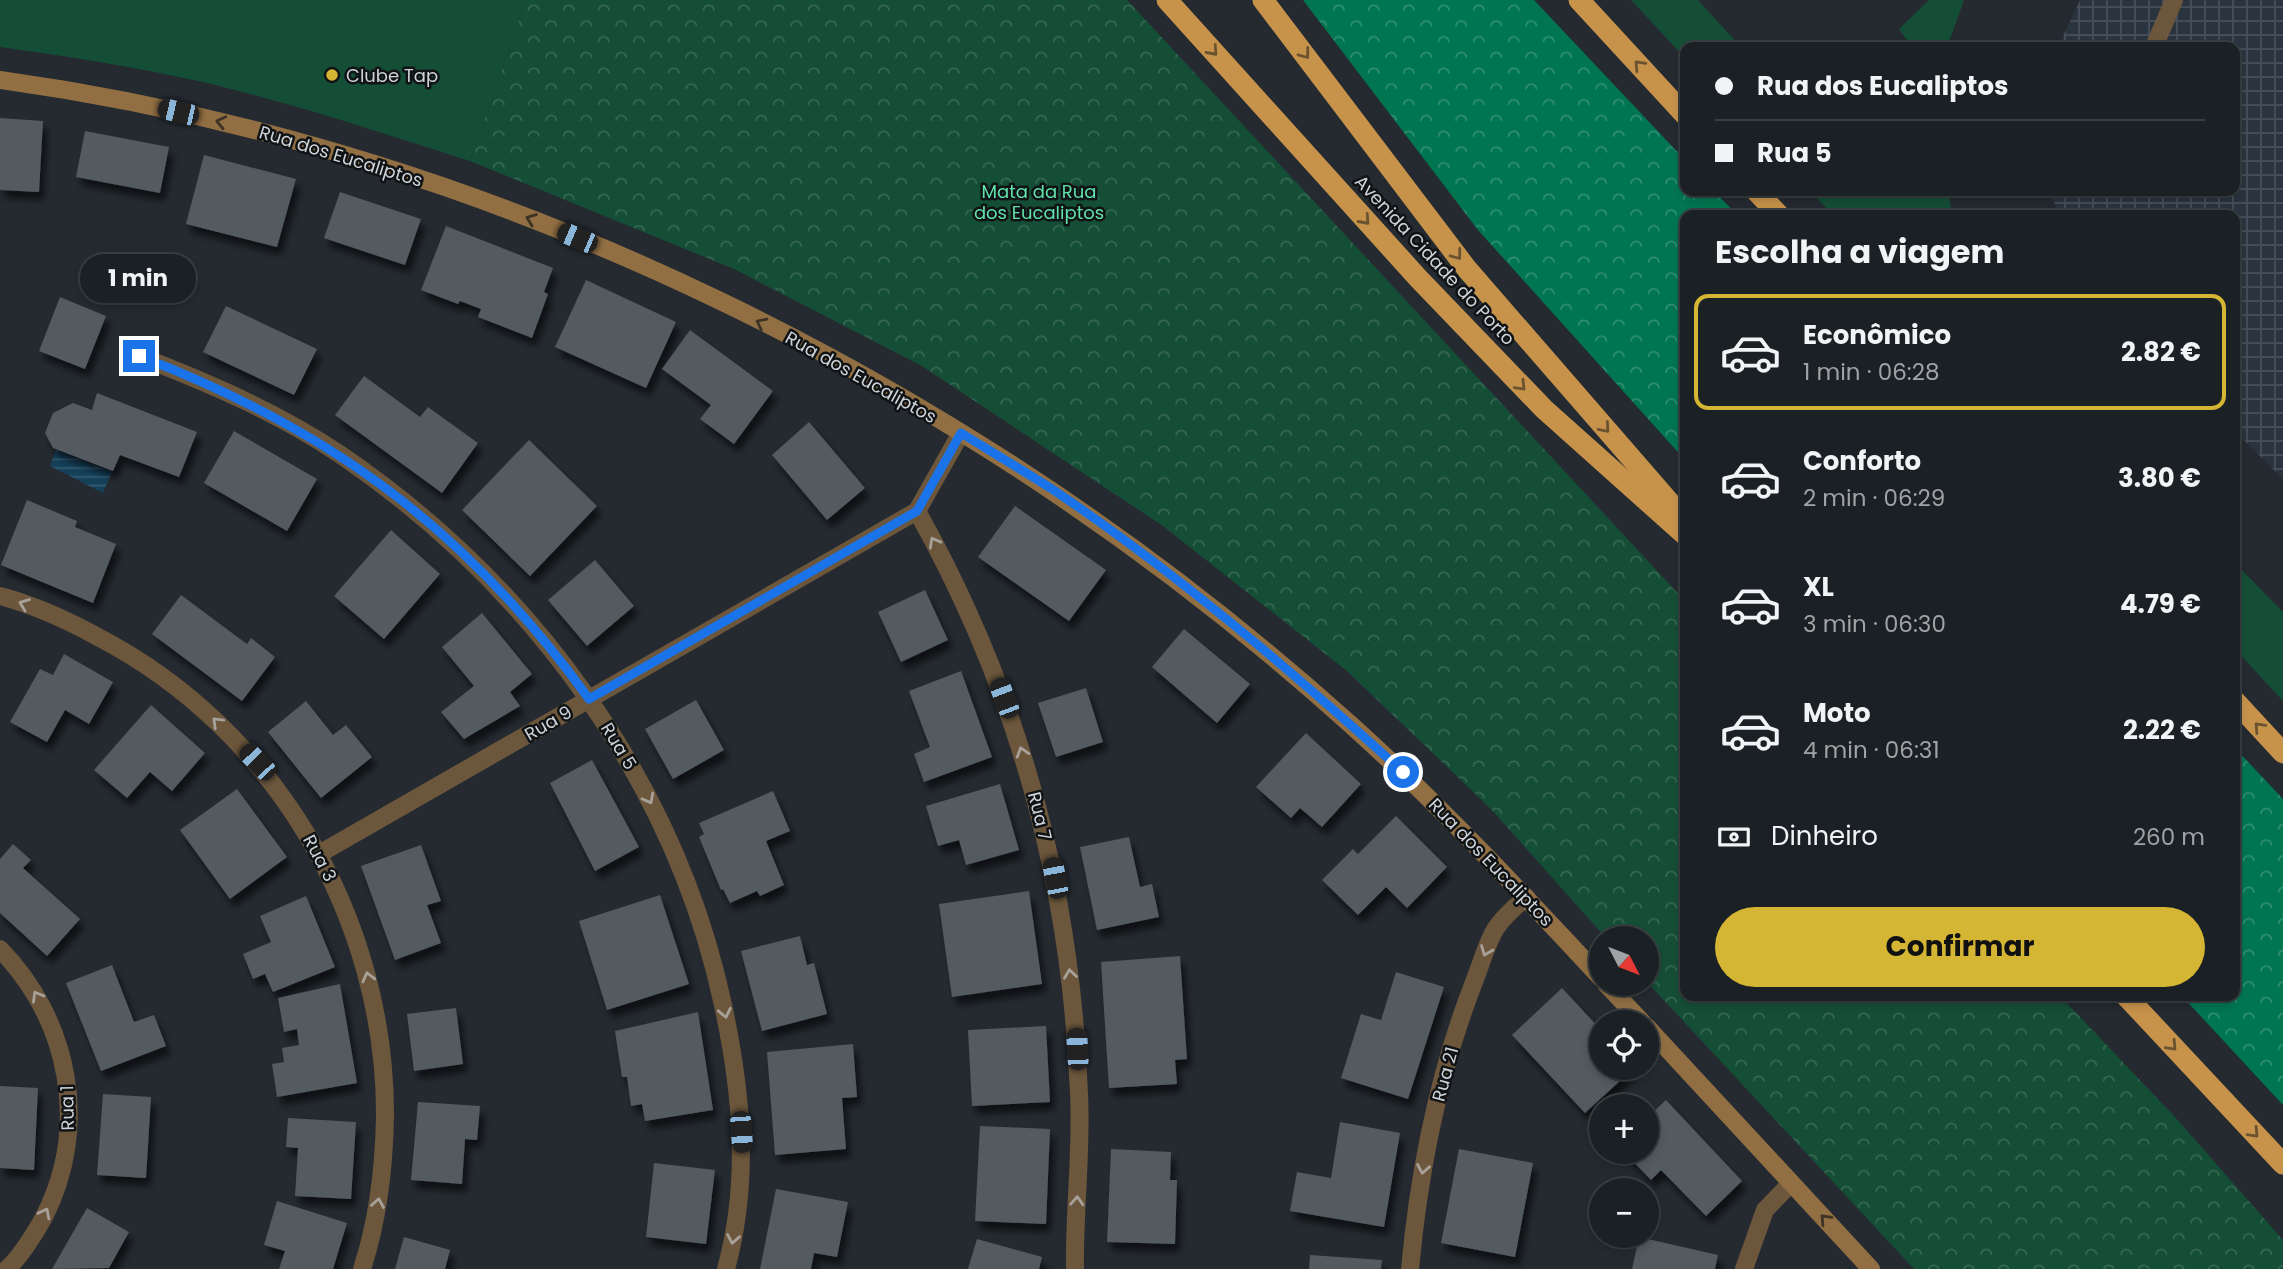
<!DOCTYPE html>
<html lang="pt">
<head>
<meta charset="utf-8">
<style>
	body { margin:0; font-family:Poppins,sans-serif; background:#24282c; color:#f1f3f6; height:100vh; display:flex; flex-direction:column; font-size:26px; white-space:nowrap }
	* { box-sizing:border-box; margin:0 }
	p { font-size:23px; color:#a0a3a6 }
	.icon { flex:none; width:38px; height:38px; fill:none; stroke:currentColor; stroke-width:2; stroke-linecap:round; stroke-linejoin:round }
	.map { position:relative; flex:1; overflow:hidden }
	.sheet { position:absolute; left:1680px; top:210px; width:560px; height:791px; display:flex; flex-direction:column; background:#1b2024; border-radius:14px; box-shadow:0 4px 10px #0003,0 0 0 2px #393e41 }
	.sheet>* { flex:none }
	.banner { position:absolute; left:1680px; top:42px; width:560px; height:154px; border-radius:14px; box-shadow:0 4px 10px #0003,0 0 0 2px #393e41; display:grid; align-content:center; height:154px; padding:0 35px; background:#1b2024 }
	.needle { width:46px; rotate:132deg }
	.buttons { position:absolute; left:1589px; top:926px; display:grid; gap:14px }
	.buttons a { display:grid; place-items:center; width:70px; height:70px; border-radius:50%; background:#1b2024; box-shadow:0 4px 10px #0003,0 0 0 2px #393e41; font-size:35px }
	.end { position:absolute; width:32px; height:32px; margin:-16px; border:9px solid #1a73e8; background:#fff; box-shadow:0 0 0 4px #fff }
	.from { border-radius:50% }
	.bubble { position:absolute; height:49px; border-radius:24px; background:#1b2024; box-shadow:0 4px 10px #0003,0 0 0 2px #393e41; font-size:23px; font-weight:700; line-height:49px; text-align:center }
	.car { position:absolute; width:21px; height:42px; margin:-21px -10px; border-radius:9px; box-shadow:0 0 5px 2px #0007; background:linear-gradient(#222 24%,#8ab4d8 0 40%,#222 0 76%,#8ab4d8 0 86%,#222 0) }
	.banner b { display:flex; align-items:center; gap:24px; height:66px; font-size:26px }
	.banner b+b { border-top:2px solid #393e41 }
	.banner i { width:18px; height:18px; background:#f1f3f6 }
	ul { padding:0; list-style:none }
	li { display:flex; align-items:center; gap:21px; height:116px; margin:0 14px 10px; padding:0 21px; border:4px solid transparent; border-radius:14px }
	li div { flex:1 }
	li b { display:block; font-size:26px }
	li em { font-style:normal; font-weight:700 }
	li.current { border-color:#d5b534 }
	li>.icon { width:63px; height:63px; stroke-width:1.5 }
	h2 { padding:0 35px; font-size:32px; line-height:84px }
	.pay { display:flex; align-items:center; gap:18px; height:77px; padding:0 35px; font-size:26px }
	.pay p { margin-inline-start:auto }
	.action { display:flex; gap:14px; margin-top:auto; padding:14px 35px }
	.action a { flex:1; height:80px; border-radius:42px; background:#d5b534; color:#111; font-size:28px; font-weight:700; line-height:80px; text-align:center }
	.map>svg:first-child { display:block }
	.industrial { fill:url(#industrial-grid) }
	.grass { fill:#154e37 }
	.forest { fill:url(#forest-crowns) }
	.park { fill:url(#park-crowns) }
	.water { fill:url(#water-rules) }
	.building { fill:#525a60; filter:url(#shadow) }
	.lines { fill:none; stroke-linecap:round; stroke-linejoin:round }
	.lane { stroke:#6c573c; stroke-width:18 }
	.street { stroke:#6c573c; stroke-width:18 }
	.secondary { stroke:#916f43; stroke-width:18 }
	.highway { stroke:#c7934b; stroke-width:21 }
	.oneway { stroke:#6c5330 }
	.oneway2 { stroke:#3d3325 }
	.oneway3 { stroke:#a7a199 }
	.route { stroke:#1a73e8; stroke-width:9 }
	.poi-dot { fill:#d5b534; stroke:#101315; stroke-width:2.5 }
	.labels { text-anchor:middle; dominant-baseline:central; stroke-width:5; stroke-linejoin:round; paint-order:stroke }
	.poi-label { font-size:18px; fill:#cfd3d7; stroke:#101315; text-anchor:start }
	.street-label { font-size:18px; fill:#cfd3d7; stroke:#101315 }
	.park-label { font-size:18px; fill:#61e1aa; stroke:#101315 }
</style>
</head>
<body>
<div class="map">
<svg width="2283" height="1269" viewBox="0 0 2283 1269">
	<defs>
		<pattern id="industrial-grid" width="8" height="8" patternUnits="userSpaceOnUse" patternTransform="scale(1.75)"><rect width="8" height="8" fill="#29343f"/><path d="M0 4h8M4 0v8" fill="none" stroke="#47505a"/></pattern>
		<pattern id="forest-crowns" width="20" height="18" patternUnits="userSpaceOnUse" patternTransform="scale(1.75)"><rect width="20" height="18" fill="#007650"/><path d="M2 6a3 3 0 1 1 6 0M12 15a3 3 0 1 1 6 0" fill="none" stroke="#308f71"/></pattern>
		<pattern id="park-crowns" width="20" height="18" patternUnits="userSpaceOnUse" patternTransform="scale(1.75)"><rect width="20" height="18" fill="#154e37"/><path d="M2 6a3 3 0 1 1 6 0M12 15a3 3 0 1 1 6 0" fill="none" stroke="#366753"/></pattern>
		<pattern id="water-rules" width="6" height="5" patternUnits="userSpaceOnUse" patternTransform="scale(1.75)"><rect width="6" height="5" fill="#14405a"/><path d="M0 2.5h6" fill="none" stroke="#355b71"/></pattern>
		<filter id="shadow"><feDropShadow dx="4.5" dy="8" stdDeviation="3.5" flood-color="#0009"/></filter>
	</defs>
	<rect width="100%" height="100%" fill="#242a30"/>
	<polygon class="industrial" points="2080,0 2283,0 2283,479 2235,431 2235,215 2059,215 2050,191 2235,191 2235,47 2058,47"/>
	<g class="grass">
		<path d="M0 0H526L470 161C392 136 314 110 235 90 158 70 79 58 0 47Z"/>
		<polygon points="1631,0 1698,0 1741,47 1685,47 1685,58"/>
		<polygon points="1929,0 1964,0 1947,47 1912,47 1899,29"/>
		<polygon points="1810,191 1948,191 1952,215 1833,215"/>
		<polygon points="2235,563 2283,612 2283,701 2235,649"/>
	</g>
	<g class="forest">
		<polygon points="1303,0 1534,0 1685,160 1685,191 1714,191 1737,215 1685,215 1685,460 1478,230"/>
		<polygon points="2235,748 2283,799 2283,1105 2182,996 2235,996"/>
	</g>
	<polygon class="park" points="526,0 1127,0 1685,601 1685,996 2060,996 2175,1117 2283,1240 2283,1269 1914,1269 1647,982 1647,938 1606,938 1490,808 1347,671 1163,526 922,366 734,269 470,161"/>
	<polygon class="water" points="56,450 112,472 103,493 50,466"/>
	<g class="building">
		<polygon points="0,118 43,121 39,192 0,190"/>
		<polygon points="85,131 169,147 160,193 76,177"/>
		<polygon points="204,155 296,179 277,247 186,224"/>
		<polygon points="340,192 421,219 405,265 324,238"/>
		<polygon points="446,226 553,268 544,292 548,294 532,338 478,317 481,309 460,301 458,304 421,290"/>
		<polygon points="586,280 676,322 646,388 555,347"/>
		<polygon points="60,297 106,316 85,369 39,351"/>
		<polygon points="226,306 317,349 294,395 203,352"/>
		<polygon points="690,330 773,391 734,444 700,419 711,405 662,369"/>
		<polygon points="364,376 420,417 428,407 478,443 442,493 335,415"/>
		<polygon points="97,393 197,432 179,477 120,455 113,471 53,448 45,433 53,413 73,403 92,410"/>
		<polygon points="809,422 865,488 827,520 772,455"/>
		<polygon points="234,431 317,479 287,531 204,483"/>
		<polygon points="529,440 597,506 530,576 462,510"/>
		<polygon points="27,500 77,521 75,527 116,544 93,603 1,565"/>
		<polygon points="1015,506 1106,570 1069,621 978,557"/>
		<polygon points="391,530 440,574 384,639 334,596"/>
		<polygon points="595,560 634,606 587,646 548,600"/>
		<polygon points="925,590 948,640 901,662 878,612"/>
		<polygon points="181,595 247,644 251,638 275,657 242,701 152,634"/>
		<polygon points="482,613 532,674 510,692 520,706 464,739 441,712 474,686 442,647"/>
		<polygon points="1184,629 1250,684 1217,723 1152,667"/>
		<polygon points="64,654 113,682 89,724 65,710 47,742 10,722 40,669 53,675"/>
		<polygon points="961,671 992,757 924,782 914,754 930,747 909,691"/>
		<polygon points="1086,688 1103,742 1056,757 1038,703"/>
		<polygon points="696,700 724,750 673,779 645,729"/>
		<polygon points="306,701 333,735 346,725 372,757 321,798 268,732"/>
		<polygon points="151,705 205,753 172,791 150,772 127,798 94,770"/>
		<polygon points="1306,733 1361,784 1322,827 1300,808 1291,818 1256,787"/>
		<polygon points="592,760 639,847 595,871 550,783"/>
		<polygon points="1000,784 1019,850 966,865 959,840 938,846 926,806"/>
		<polygon points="237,789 287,857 230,899 180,830"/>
		<polygon points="773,791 790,831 766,841 784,885 760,896 757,891 730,903 723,889 721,890 699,837 704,834 699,823"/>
		<polygon points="1396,816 1447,867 1407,908 1386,887 1358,915 1322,880 1353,849 1358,854"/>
		<polygon points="1129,837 1140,887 1152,884 1159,917 1097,930 1080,847"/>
		<polygon points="13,844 31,860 23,868 80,919 47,956 0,913 0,859"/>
		<polygon points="421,845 441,901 427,905 441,943 395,960 361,866"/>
		<polygon points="1029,891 1042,984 952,997 939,904"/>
		<polygon points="660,895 689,984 607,1010 579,921"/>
		<polygon points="306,896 335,967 273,992 265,974 253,979 243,954 271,942 260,916"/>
		<polygon points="800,936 807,965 814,963 827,1014 762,1031 741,951"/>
		<polygon points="1180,956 1187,1059 1175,1060 1177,1084 1109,1088 1101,962"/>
		<polygon points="112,965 134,1022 154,1015 166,1046 101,1071 66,983"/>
		<polygon points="1396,972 1444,987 1408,1099 1341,1078 1361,1014 1381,1020"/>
		<polygon points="340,984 357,1083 277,1097 272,1064 284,1062 282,1048 299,1045 297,1029 284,1032 278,998"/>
		<polygon points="1562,988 1601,1030 1601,1068 1634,1068 1585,1113 1512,1035"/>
		<polygon points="456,1008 463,1064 414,1071 407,1014"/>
		<polygon points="698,1012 713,1110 645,1121 642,1104 631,1106 627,1077 622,1077 615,1031"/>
		<polygon points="1046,1026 1050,1102 972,1106 968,1030"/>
		<polygon points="853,1044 857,1097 842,1098 846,1149 775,1155 767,1052"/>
		<polygon points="0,1086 38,1088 34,1170 0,1168"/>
		<polygon points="103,1094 151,1097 146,1178 97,1175"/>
		<polygon points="1666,1100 1742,1181 1706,1216 1661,1170 1651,1180 1624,1152 1647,1152 1647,1118"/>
		<polygon points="418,1102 480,1106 477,1140 465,1139 462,1184 411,1180"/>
		<polygon points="288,1118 356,1122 351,1199 295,1196 298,1148 286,1147"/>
		<polygon points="1340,1122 1400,1133 1384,1227 1290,1211 1297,1172 1331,1178"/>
		<polygon points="980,1126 1050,1129 1046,1224 975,1221"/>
		<polygon points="1111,1149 1171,1152 1170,1180 1177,1180 1175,1244 1107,1242"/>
		<polygon points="1459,1149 1533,1163 1515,1257 1441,1243"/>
		<polygon points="654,1163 715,1170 706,1244 646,1237"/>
		<polygon points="776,1189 848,1202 837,1257 814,1253 811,1269 760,1269"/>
		<polygon points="277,1201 347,1223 333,1269 279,1269 285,1251 264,1245"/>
		<polygon points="87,1208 129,1232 109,1268 52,1269"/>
		<polygon points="404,1237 450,1250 445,1269 395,1269"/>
		<polygon points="1639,1237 1718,1255 1715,1269 1632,1269"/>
		<polygon points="977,1239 1042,1257 1039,1269 968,1269"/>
		<polygon points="1310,1255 1382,1260 1381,1269 1309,1269"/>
	</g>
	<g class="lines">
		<polyline class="lane" points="2154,47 2174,0"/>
		<g class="street">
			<path d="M139 356C209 383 279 413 341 455 530 584 675 780 723 1005 742 1093 750 1182 726 1269"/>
			<path d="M917 511C1019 693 1071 885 1079 1094 1082 1152 1074 1211 1075 1269"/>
			<path d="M0 596C34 605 67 620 98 637 275 729 386 918 385 1117 384 1168 378 1220 362 1269"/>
			<polyline points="319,854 917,511 961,433"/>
			<path d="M0 949C70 1021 90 1127 44 1217 34 1235 22 1255 7 1269"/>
			<path d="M1410 1269C1419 1171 1438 1074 1474 982 1481 965 1486 944 1496 928 1504 916 1516 906 1526 897"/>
			<polyline points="1744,1269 1765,1210 1791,1183"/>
		</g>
		<g class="secondary">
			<path d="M0 80C499 149 977 388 1350 724 1439 804 1520 891 1601 978"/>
			<polyline points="1606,984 1642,1022"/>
			<polyline points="1647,1027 1871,1269"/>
		</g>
		<g class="highway">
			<polyline points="1167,0 1418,278 1544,409 1685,535"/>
			<polyline points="1263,0 1467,269 1685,520"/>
			<polyline points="1579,0 1685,115"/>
			<polyline points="1756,191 1779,215"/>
			<polyline points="2235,701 2283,753"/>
			<polyline points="2126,996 2283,1164"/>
		</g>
	</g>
	<defs><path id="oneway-chevron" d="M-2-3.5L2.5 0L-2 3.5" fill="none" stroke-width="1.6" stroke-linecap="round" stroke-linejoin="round" transform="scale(1.75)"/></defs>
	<g class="oneway">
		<use href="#oneway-chevron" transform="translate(1213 51) rotate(48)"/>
		<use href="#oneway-chevron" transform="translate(1305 54) rotate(53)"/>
		<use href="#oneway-chevron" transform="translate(1639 65) rotate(-133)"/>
		<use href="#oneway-chevron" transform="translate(1365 220) rotate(48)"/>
		<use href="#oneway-chevron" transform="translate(1457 255) rotate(53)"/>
		<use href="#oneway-chevron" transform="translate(1521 386) rotate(46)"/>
		<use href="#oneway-chevron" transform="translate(1605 428) rotate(49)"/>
		<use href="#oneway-chevron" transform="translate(2259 727) rotate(-133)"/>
		<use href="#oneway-chevron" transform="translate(2172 1046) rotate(47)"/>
		<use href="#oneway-chevron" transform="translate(2254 1133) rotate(47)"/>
	</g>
	<g class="oneway2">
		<use href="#oneway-chevron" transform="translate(221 122) rotate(-167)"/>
		<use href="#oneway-chevron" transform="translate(531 219) rotate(-159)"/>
		<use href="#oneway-chevron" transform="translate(761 323) rotate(-153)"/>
		<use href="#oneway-chevron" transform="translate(1825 1219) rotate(-133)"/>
	</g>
	<g class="oneway3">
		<use href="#oneway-chevron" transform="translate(934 542) rotate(-119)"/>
		<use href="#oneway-chevron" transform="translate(24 604) rotate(-159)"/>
		<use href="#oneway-chevron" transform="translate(217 722) rotate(-136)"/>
		<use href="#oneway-chevron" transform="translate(1022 752) rotate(-107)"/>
		<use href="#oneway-chevron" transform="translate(649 799) rotate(62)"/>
		<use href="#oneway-chevron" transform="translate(1486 951) rotate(111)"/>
		<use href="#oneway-chevron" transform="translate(1070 974) rotate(-98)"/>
		<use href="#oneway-chevron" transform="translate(368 977) rotate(-104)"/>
		<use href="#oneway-chevron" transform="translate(37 996) rotate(-120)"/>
		<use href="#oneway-chevron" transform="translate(725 1013) rotate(78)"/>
		<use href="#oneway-chevron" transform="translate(1423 1169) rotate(100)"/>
		<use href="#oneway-chevron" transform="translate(1077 1201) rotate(-87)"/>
		<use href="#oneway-chevron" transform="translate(378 1203) rotate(-80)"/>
		<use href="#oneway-chevron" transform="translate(45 1213) rotate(-63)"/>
		<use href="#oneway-chevron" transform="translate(733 1239) rotate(100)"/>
	</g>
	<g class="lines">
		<path class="route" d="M139 356C332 430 468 531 589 699L917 511 961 433C992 452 1022 470 1052 489 1177 573 1292 671 1403 772"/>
	</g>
	<circle class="poi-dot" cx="332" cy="75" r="7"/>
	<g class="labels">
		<g class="poi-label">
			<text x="346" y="75">Clube Tap</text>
		</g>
		<g class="street-label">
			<text transform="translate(341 156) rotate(17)">Rua dos Eucaliptos</text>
			<text transform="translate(1435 260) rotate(47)">Avenida Cidade do Porto</text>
			<text transform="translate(861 377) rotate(29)">Rua dos Eucaliptos</text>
			<text transform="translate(548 723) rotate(-30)">Rua 9</text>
			<text transform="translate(619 746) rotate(59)">Rua 5</text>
			<text transform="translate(1040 816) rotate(76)">Rua 7</text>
			<text transform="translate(320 858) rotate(62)">Rua 3</text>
			<text transform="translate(1491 862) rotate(46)">Rua dos Eucaliptos</text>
			<text transform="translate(1445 1074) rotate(-75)">Rua 21</text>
			<text transform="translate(67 1108) rotate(-91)">Rua 1</text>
		</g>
		<g class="park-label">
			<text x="1039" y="191">Mata da Rua<tspan x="1039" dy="21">dos Eucaliptos</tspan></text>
		</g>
	</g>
</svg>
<div class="buttons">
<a><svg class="needle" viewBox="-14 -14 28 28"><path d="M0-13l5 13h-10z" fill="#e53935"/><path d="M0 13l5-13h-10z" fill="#a0a3a6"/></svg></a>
<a><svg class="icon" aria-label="locate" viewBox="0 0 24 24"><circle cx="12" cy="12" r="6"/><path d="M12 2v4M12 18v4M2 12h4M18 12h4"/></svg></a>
<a>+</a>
<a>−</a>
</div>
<i class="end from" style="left:1403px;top:772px"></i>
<i class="end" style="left:139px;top:356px"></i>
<div class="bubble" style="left:80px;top:254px;width:116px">1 min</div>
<i class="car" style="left:178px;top:112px;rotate:283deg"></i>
<i class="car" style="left:577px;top:238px;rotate:293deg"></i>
<i class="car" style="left:1004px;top:698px;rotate:339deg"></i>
<i class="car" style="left:257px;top:762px;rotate:316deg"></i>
<i class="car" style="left:1055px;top:878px;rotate:349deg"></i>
<i class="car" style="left:1077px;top:1049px;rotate:357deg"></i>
<i class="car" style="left:741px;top:1132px;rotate:176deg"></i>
<div class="banner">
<b><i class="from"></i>Rua dos Eucaliptos</b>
<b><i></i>Rua 5</b>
</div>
<section class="sheet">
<h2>Escolha a viagem</h2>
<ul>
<li class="current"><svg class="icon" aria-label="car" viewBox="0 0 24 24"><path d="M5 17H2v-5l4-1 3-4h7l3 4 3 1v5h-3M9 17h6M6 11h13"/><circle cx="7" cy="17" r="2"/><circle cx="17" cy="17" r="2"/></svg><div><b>Econômico</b><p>1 min · 06:28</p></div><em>2.82 €</em></li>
<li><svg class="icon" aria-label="car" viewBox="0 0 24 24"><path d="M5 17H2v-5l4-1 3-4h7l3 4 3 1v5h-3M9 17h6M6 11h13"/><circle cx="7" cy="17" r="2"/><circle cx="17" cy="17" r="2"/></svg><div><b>Conforto</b><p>2 min · 06:29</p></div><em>3.80 €</em></li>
<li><svg class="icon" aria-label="car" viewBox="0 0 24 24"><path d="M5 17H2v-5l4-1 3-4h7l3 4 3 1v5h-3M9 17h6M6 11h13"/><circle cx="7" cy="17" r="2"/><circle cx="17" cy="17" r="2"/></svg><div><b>XL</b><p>3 min · 06:30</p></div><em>4.79 €</em></li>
<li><svg class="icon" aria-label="car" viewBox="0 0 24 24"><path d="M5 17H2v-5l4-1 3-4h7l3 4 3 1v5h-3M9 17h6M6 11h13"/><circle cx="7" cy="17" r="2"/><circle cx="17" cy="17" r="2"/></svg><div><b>Moto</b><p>4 min · 06:31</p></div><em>2.22 €</em></li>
</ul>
<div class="pay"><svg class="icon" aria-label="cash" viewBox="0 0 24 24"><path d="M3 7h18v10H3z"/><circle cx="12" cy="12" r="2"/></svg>Dinheiro<p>260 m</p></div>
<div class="action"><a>Confirmar</a></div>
</section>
</div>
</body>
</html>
